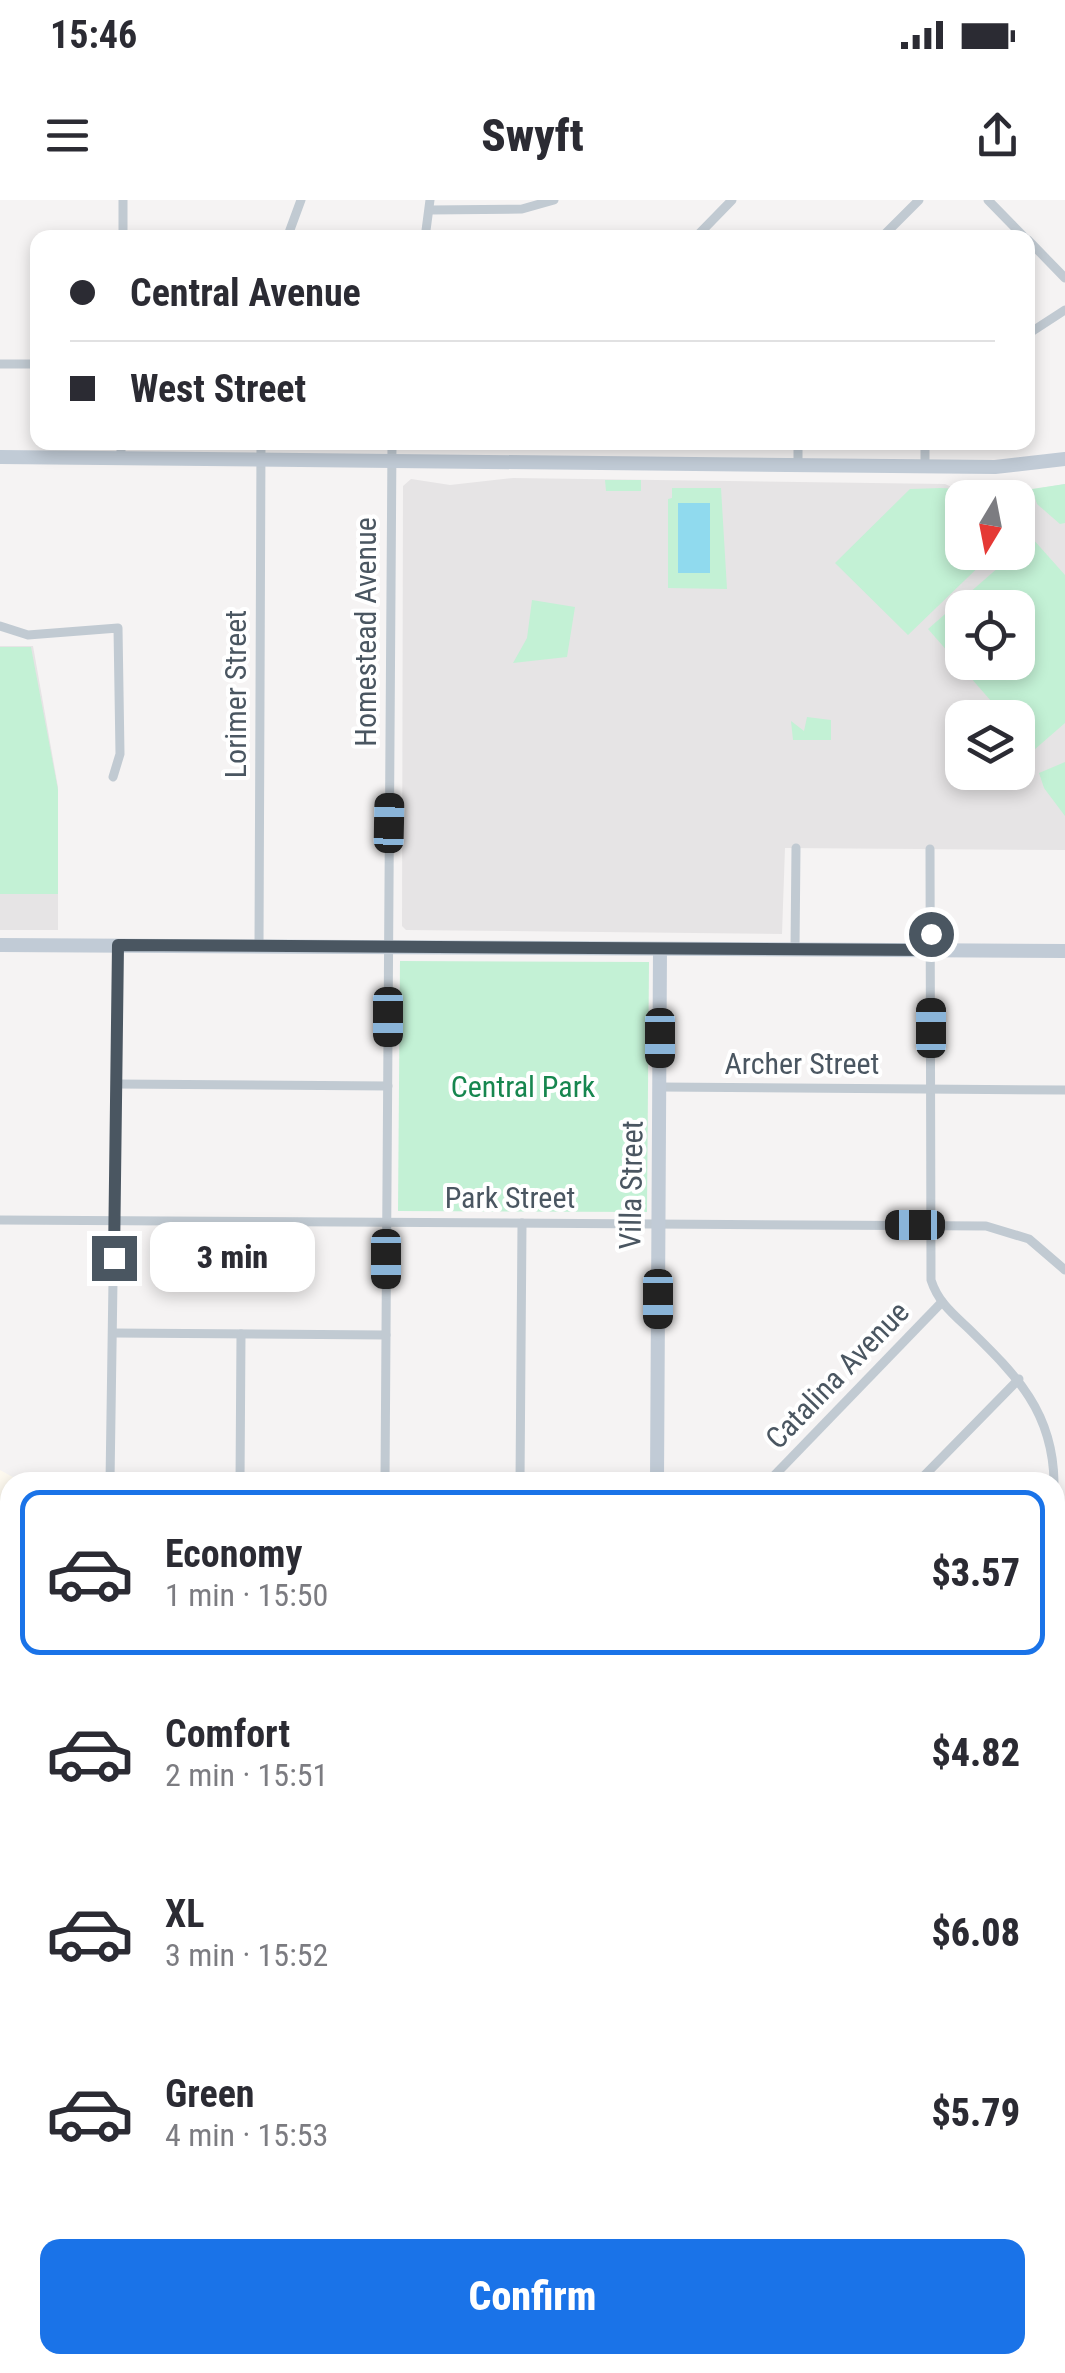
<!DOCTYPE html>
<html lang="en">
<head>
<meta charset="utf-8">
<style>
	body { margin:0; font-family:"Roboto Condensed",sans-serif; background:#f7f7f7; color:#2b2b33; height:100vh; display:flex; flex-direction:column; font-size:38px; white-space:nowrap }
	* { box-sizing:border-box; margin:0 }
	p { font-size:32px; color:#7c7c81 }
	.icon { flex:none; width:55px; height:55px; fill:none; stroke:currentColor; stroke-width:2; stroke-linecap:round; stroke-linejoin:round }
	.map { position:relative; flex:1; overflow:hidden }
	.side { position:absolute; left:0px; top:1272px; width:1065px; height:902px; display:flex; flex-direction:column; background:#fff; border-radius:30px 30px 0 0; box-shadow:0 5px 15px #0003 }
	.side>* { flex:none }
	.banner { position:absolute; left:30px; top:30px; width:1005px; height:220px; border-radius:20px; box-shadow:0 5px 15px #0003; display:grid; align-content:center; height:220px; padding:0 40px; background:#fff }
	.needle { width:65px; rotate:190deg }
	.controls { position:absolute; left:945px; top:280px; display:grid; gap:20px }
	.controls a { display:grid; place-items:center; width:90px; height:90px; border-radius:20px; background:#fff; box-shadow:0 5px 15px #0003; font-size:50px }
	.end { position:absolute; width:45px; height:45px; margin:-22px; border:12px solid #4a5661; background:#fff; box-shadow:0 0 0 5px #fff }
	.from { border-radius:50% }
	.bubble { position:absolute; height:70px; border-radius:20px; background:#fff; box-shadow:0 5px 15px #0003; font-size:32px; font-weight:800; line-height:70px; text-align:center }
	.car { position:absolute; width:30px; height:60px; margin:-30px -15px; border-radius:12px; box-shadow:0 0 8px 2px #0007; background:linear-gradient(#222 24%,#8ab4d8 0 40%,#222 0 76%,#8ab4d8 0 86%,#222 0) }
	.banner b { display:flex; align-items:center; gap:35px; height:95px; font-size:38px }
	.banner b+b { border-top:2px solid #e1e1e2 }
	.banner i { width:25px; height:25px; background:#2b2b33 }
	ul { padding:18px 0 0; list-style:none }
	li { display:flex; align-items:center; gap:30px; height:165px; margin:0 20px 15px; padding:0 20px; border:5px solid transparent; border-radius:20px }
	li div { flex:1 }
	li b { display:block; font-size:38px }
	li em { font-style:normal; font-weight:800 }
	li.selected { border-color:#1a73e8 }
	li>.icon { width:90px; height:90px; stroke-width:1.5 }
	.action { display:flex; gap:20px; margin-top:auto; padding:20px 40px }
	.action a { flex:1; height:115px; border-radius:20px; background:#1a73e8; color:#fff; font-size:40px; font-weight:800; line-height:115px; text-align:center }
	.status { display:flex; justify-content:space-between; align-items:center; height:70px; padding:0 50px; background:#fff; direction:ltr }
	.status svg { height:28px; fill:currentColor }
	header { display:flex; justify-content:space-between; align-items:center; height:130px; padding:0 40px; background:#fff; font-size:45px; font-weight:800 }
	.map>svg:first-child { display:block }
	.commercial { fill:#fdf9ef }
	.education { fill:#e6e4e5; fill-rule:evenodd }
	.green { fill:#c3f1d5; fill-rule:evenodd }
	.water { fill:#90daee }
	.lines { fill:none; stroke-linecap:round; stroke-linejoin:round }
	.stream { stroke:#90daee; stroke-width:2.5 }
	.street { stroke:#c1cad2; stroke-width:9 }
	.secondary { stroke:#c1cbd6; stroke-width:14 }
	.primary { stroke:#b3c2d1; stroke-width:15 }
	.rail-casing { stroke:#b5b8bd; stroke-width:6 }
	.rail { stroke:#fff; stroke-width:2.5; stroke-dasharray:8; stroke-linecap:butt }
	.route { stroke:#4a5661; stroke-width:12 }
	.labels { text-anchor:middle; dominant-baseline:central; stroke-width:8; stroke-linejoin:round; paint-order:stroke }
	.street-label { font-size:30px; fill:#4a5661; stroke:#fff }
	.park-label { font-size:30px; fill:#17864f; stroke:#fff }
</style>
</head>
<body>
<div class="status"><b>15:46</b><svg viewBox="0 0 49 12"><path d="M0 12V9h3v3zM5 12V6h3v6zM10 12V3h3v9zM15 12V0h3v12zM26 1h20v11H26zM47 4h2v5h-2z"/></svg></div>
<header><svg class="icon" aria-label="menu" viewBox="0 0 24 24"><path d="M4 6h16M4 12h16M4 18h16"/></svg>Swyft<svg class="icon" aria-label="share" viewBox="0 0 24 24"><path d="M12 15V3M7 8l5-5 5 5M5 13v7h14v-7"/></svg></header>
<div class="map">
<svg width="1065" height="2173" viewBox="0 0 1065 2173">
	<rect width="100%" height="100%" fill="#f5f3f3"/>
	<polygon class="commercial" points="0,1270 22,1282 10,1282 10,1518 0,1512"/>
	<g class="education">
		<path d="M513 278 945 284 958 290 1017 292 1065 284V650L785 648 782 734 406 730 402 726 403 286 411 279 450 285ZM962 298H1018V352H962ZM962 408H1018V462H962ZM962 518H1018V572H962Z"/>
		<polygon points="0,446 33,446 58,587 58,730 0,730"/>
	</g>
	<g class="green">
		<polygon points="605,280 641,280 641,291 606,291"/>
		<polygon points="1065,284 1065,323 1060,324 1037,304 1032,289"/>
		<polygon points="672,288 721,288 727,389 668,388 668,299 672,298"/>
		<polygon points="941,288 1017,292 1017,297 962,298 962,352 993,353 908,435 835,363 910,289"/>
		<path d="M1032 338 1065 375V523L1034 550 1018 531V518L1005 517 928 429ZM962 408H1018V462H962Z"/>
		<polygon points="532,400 575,407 567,457 513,463 527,438"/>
		<polygon points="0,447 31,447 58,590 58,694 0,694"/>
		<polygon points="807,517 831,520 831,540 793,540 791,521 804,531"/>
		<polygon points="1065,562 1065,616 1044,588 1039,573"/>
		<polygon points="400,761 649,762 647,1012 398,1011"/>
	</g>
	<rect class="water" x="678" y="303" width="32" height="70"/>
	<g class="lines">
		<g class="stream">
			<polyline points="0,1762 10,1761"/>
			<polyline points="468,2165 481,2173"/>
		</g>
		<g class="street">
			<polyline points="988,0 1025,38"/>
			<polyline points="430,10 522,9 554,0"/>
			<polyline points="123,38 123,0"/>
			<polyline points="287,38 301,0"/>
			<polyline points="425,38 430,0"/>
			<polyline points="695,38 732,0"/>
			<polyline points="881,38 919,0"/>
			<polyline points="1028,40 1065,78"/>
			<polyline points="1028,134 1065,110"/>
			<polyline points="0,164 38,164"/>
			<polyline points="798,242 798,264"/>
			<polyline points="121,258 121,242"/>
			<polyline points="925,266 925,242"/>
			<polyline points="0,426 28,435 118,428 120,554 113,577"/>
			<path d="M930 649 931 1080C938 1102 953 1114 969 1129 1017 1176 1053 1212 1054 1282"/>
			<polyline points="259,746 261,242"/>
			<polyline points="795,748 796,648"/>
			<polyline points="116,884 388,886"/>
			<polyline points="660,887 1065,890"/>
			<polyline points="0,1020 986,1026 1029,1039 1065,1070"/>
			<polyline points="114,1133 386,1135"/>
			<polyline points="110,1282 118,745"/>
			<polyline points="240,1282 241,1134"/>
			<polyline points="385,1282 392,242"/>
			<polyline points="520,1282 522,1023"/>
			<polyline points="768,1282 942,1102"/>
			<polyline points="918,1282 1019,1179"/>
			<polyline points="1055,1328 1065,1328"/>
			<polyline points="1055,1347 1065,1388"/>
			<polyline points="0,1543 10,1528"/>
			<polyline points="1055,1582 1065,1572"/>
			<polyline points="1055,1888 1065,1878"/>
			<polyline points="527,2165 541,2173"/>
			<polyline points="0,2172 10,2157"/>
		</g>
		<g class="secondary">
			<polyline points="0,257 995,267 1065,259"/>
			<polyline points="0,745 1065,751"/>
			<polyline points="657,1282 660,749"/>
			<polyline points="0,2115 10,2122"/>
			<polyline points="76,2165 88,2173"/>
		</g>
		<g class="primary">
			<polyline points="0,1392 10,1399"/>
			<polyline points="1055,2155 1065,2163"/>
		</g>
		<g class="rail-casing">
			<g id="rail">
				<polyline points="0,1642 10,1648"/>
				<polyline points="785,2165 797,2173"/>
			</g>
		</g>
		<use href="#rail" class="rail"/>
	</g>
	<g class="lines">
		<polyline class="route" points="114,1058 118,745 931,750 931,734"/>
	</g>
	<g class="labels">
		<g class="street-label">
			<text transform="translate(365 432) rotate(-90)">Homestead Avenue</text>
			<text transform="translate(235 494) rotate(-90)">Lorimer Street</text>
			<text x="802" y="863">Archer Street</text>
			<text transform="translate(631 985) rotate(-89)">Villa Street</text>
			<text x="510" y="997">Park Street</text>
			<text transform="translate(837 1175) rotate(-46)">Catalina Avenue</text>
		</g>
		<g class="park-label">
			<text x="523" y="886">Central Park</text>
		</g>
	</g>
</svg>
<div class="controls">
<a><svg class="needle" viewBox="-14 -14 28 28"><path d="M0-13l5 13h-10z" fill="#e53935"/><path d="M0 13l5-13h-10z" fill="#7c7c81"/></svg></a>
<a><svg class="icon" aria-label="locate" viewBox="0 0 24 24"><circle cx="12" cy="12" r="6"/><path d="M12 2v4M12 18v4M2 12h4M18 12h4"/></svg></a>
<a><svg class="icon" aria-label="layers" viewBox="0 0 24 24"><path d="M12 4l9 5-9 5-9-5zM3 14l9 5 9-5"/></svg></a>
</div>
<i class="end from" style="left:931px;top:734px"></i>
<i class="end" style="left:114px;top:1058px"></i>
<div class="bubble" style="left:150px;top:1022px;width:165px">3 min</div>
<i class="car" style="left:389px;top:623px;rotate:1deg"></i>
<i class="car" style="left:388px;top:817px;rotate:180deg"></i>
<i class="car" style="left:931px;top:828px;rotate:0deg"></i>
<i class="car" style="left:660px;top:838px;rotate:180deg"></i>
<i class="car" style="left:915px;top:1025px;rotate:270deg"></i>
<i class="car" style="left:386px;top:1059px;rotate:180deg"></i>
<i class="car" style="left:658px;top:1099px;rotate:180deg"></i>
<div class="banner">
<b><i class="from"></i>Central Avenue</b>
<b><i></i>West Street</b>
</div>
<section class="side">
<ul>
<li class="selected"><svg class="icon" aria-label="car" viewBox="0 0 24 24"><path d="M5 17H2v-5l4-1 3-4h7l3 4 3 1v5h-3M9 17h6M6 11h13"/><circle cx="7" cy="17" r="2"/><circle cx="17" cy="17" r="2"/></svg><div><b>Economy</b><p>1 min · 15:50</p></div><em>$3.57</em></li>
<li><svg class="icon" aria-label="car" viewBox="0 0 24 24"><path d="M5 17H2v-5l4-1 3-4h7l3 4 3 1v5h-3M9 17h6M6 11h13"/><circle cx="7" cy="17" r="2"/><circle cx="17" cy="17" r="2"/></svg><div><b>Comfort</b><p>2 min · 15:51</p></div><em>$4.82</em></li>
<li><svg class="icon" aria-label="car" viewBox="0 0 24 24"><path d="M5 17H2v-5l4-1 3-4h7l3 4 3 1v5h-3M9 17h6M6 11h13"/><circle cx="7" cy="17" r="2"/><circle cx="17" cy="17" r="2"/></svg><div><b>XL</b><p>3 min · 15:52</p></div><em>$6.08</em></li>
<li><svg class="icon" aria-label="car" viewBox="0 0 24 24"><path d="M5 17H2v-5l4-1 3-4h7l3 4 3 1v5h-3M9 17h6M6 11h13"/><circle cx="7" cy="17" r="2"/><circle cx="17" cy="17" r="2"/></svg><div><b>Green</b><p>4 min · 15:53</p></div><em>$5.79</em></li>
</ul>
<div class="action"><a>Confirm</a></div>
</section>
</div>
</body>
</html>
